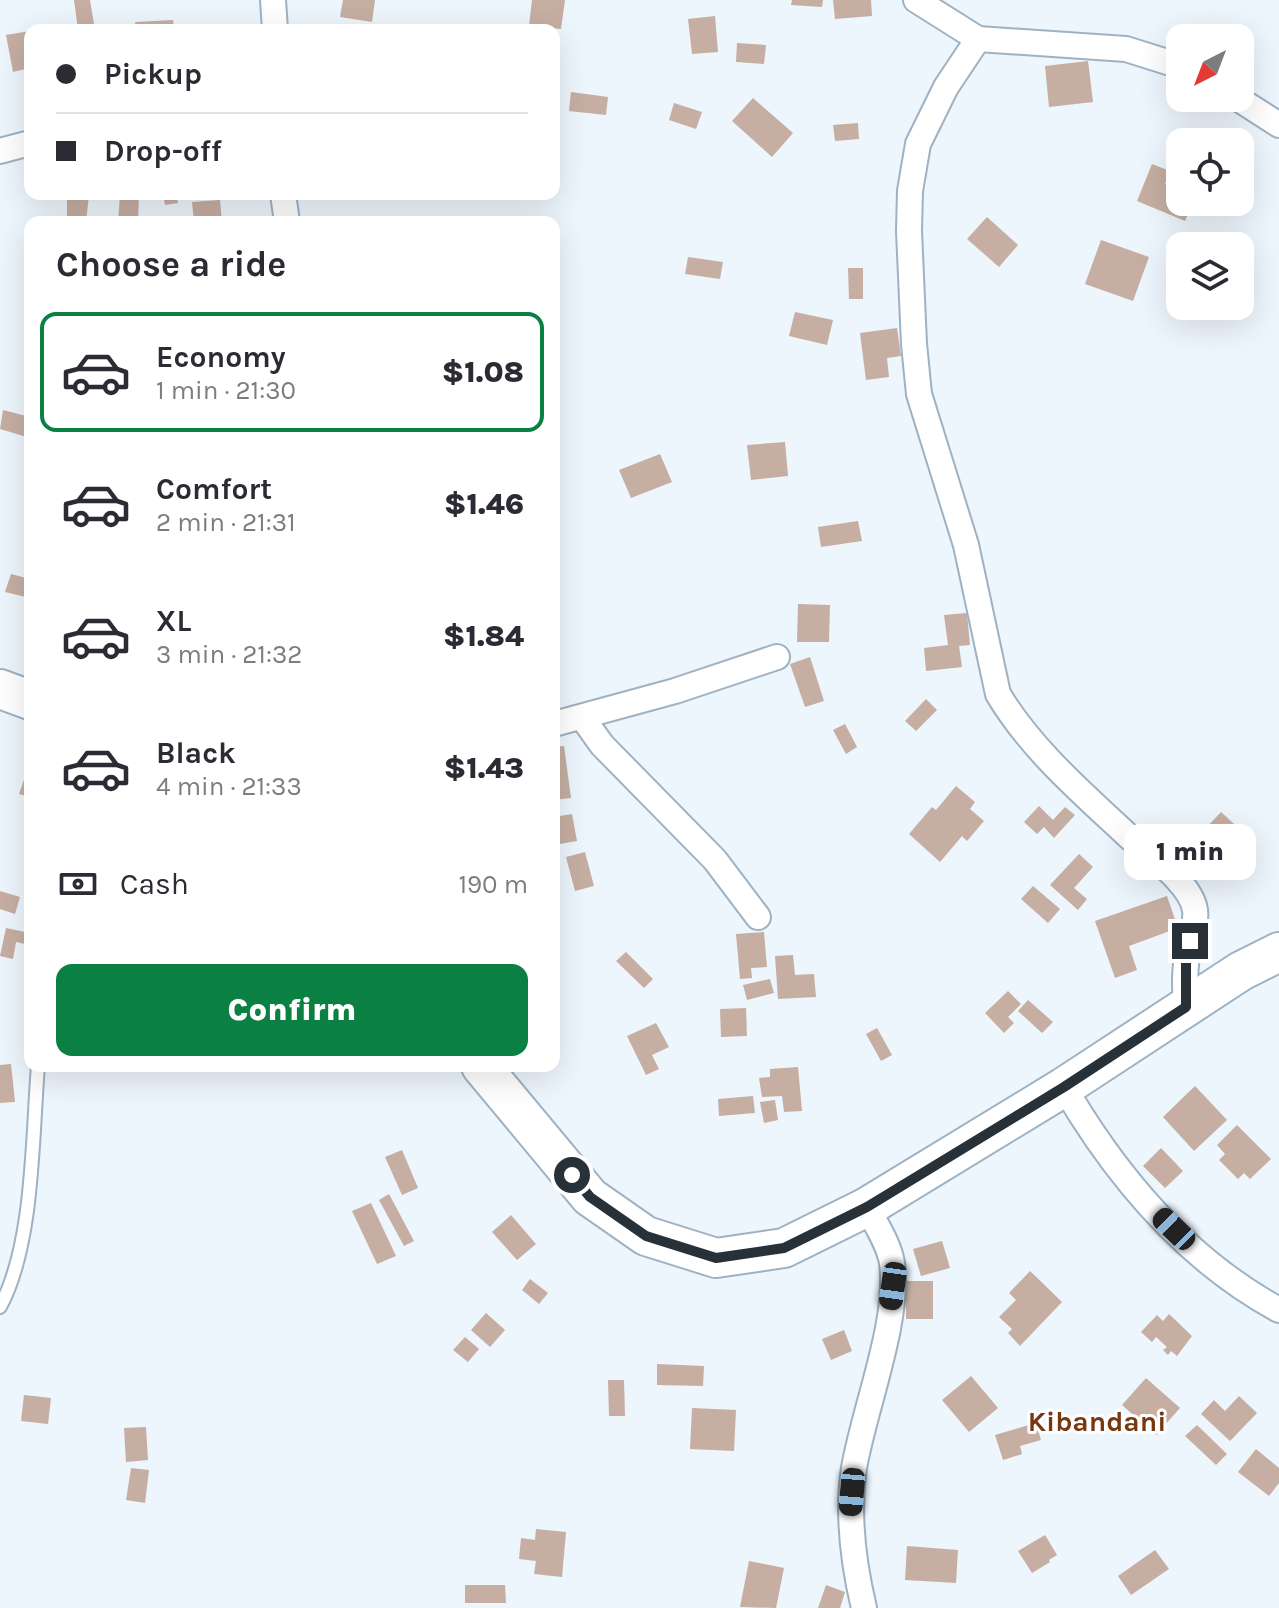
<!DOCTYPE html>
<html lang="en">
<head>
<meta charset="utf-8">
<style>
	body { margin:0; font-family:Karla,sans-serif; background:#f2f2f3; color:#2b2b33; height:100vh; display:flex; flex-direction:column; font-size:30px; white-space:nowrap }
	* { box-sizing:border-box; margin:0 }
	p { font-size:26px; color:#7c7c81 }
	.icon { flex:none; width:44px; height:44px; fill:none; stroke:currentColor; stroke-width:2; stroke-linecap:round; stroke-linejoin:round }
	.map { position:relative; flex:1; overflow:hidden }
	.panel { position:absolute; left:24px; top:216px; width:536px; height:856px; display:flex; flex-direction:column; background:#fff; border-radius:16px; box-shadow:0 8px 32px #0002 }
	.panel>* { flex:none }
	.banner { position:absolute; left:24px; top:24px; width:536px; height:176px; border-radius:16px; box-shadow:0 8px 32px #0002; display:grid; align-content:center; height:176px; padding:0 32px; background:#fff }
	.needle { width:52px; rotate:222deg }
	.controls { position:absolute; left:1166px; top:24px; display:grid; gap:16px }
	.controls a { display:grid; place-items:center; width:88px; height:88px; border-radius:16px; background:#fff; box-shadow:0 8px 32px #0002; font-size:40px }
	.end { position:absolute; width:36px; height:36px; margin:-18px; border:10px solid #293138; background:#fff; box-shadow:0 0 0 4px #fff }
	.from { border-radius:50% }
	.bubble { position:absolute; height:56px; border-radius:16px; background:#fff; box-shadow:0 8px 32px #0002; font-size:26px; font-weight:800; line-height:56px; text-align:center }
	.car { position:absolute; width:24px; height:48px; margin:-24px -12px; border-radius:10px; box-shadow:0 0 6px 2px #0007; background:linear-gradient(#222 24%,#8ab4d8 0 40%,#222 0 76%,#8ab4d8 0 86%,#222 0) }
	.banner b { display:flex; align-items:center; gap:28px; height:76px; font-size:30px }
	.banner b+b { border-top:2px solid #e1e1e2 }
	.banner i { width:20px; height:20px; background:#2b2b33 }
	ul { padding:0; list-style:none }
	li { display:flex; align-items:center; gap:24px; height:120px; margin:0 16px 12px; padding:0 16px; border:4px solid transparent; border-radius:16px }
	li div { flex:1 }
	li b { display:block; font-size:30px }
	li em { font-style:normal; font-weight:800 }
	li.active { border-color:#0b8043 }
	li>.icon { width:72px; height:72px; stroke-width:1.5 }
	h2 { padding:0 32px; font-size:36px; line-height:96px }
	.pay { display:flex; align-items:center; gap:20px; height:88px; padding:0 32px; font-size:30px }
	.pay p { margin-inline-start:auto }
	.action { display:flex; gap:16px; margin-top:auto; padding:16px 32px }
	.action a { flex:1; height:92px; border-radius:16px; background:#0b8043; color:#fff; font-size:32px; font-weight:800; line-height:92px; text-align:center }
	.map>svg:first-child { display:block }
	.building { fill:#c6aea2 }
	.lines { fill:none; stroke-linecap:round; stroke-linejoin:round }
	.service-casing { stroke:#9eb2c3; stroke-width:16 }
	.minor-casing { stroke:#9eb2c3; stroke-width:28 }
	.primary-casing { stroke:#9eb2c3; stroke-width:42 }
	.service { stroke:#fff; stroke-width:12 }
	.minor { stroke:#fff; stroke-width:24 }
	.primary { stroke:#fff; stroke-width:38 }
	.route { stroke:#293138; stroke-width:10 }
	.labels { text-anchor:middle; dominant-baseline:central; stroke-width:6; stroke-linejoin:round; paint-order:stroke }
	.quarter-label { font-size:28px; font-weight:bold; fill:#763810; stroke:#fff }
</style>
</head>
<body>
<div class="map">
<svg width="1279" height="1608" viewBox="0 0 1279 1608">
	<rect width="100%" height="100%" fill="#edf5fd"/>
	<g class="building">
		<polygon points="74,0 90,0 95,30 78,30"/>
		<polygon points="343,0 375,0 372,22 340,17"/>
		<polygon points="532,0 565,0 561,29 529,26"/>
		<polygon points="792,0 823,0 822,7 791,5"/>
		<polygon points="833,0 871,0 872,16 835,19"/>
		<polygon points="715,16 718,52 692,54 688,19"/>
		<polygon points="173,20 174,30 136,30 135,22"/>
		<polygon points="30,31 30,68 13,72 6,35"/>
		<polygon points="737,43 766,45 764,64 736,62"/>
		<polygon points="1088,61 1093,102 1049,107 1045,66"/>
		<polygon points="571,92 608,97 606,115 569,111"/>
		<polygon points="753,98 793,133 772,157 732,121"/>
		<polygon points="674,103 702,112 696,129 669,120"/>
		<polygon points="858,123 859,139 835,141 833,125"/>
		<polygon points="1152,164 1170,171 1165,184 1180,190 1180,202 1193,202 1185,221 1137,201"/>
		<polygon points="163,194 176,194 178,203 165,205"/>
		<polygon points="120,195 139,196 138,222 118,222"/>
		<polygon points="89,196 86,221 67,222 67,198"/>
		<polygon points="220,200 222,222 194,222 192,202"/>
		<polygon points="987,217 1018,245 999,267 967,239"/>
		<polygon points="1101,240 1149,257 1133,301 1085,284"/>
		<polygon points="688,257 723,262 720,279 685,274"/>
		<polygon points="848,268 863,268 863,299 849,299"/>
		<polygon points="795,312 833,320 827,345 789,336"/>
		<polygon points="897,328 901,356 887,358 889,377 866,380 860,333"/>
		<polygon points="3,410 30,417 30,438 0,429"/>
		<polygon points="785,442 788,476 751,480 747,445"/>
		<polygon points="660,454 672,482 631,498 619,470"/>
		<polygon points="858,521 862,541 821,547 818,527"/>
		<polygon points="11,574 30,579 30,598 5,592"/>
		<polygon points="798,604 830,605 829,642 797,642"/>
		<polygon points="967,613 970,645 959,646 962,667 926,671 924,648 948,645 944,615"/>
		<polygon points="810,657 824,701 805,707 790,664"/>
		<polygon points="926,699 937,710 916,731 905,721"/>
		<polygon points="845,724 857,747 846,754 833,730"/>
		<polygon points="564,746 571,798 554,800 554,747"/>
		<polygon points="26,774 30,775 30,797 19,794"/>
		<polygon points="956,786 975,802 970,809 984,821 967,841 962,836 940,862 909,834 932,807 936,810"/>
		<polygon points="1039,806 1053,820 1065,807 1075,815 1054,838 1044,827 1037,834 1024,822"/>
		<polygon points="1221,812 1245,834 1216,865 1192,843"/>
		<polygon points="572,814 577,841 554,845 554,817"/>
		<polygon points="585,852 594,886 575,891 566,857"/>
		<polygon points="1079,854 1093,867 1074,888 1087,899 1078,910 1050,885"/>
		<polygon points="1033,886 1060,909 1048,923 1021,899"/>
		<polygon points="0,891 20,897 15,914 0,909"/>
		<polygon points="1167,896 1178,928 1129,946 1137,970 1115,978 1095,921"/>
		<polygon points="6,928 30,933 30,945 16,942 13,959 0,956"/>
		<polygon points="764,932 767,967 751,968 752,978 740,979 736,934"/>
		<polygon points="626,952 653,979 644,988 616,961"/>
		<polygon points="793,955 795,975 814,974 816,997 778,999 775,956"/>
		<polygon points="770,979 774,993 747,1000 743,985"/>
		<polygon points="1008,991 1021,1004 1008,1017 1014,1023 1004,1033 985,1013"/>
		<polygon points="1028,1000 1053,1022 1042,1033 1018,1011"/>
		<polygon points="746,1008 747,1036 721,1037 720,1009"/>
		<polygon points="656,1023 669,1047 652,1055 659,1069 646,1075 627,1036"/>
		<polygon points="877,1028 892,1055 881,1061 866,1034"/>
		<polygon points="11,1064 15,1102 0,1103 0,1065"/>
		<polygon points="798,1067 802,1111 784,1112 782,1096 762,1097 759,1078 770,1077 770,1069"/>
		<polygon points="1195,1086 1227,1120 1194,1151 1163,1117"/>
		<polygon points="753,1096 755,1113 719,1116 718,1099"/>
		<polygon points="775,1100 778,1120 764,1123 760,1102"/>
		<polygon points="1237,1125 1271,1159 1250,1179 1244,1173 1238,1179 1219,1160 1225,1154 1217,1145"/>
		<polygon points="1161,1148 1183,1171 1165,1188 1143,1166"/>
		<polygon points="402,1150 418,1188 402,1195 385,1157"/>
		<polygon points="389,1194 414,1241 404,1246 379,1200"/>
		<polygon points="371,1203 396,1256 377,1264 352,1211"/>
		<polygon points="511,1215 536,1244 517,1260 492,1232"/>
		<polygon points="942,1241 950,1268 921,1276 913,1249"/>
		<polygon points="1030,1271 1062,1302 1020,1346 1008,1333 1012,1329 999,1317 1016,1300 1009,1293"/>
		<polygon points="530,1279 548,1293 539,1304 522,1290"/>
		<rect x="906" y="1281" width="27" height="38"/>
		<polygon points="486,1313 505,1330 490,1347 471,1330"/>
		<polygon points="1169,1314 1192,1336 1177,1356 1171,1351 1168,1355 1163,1350 1167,1347 1156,1337 1152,1342 1141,1332 1157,1315 1163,1321"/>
		<polygon points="844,1330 852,1351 831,1360 822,1339"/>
		<polygon points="465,1337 479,1349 468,1362 453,1350"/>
		<polygon points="657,1364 704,1366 703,1386 657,1385"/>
		<polygon points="971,1376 998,1408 969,1432 942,1400"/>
		<polygon points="1146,1378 1180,1408 1156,1435 1122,1405"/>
		<polygon points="608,1380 624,1380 625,1416 609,1416"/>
		<polygon points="24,1395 51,1398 48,1424 21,1421"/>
		<polygon points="1239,1396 1257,1413 1230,1441 1201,1414 1214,1400 1225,1411"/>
		<polygon points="692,1408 736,1410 734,1451 690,1449"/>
		<polygon points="1036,1423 1041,1440 1020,1446 1022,1454 1003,1460 995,1435"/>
		<polygon points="1197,1425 1227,1454 1216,1465 1185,1436"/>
		<polygon points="146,1427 148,1460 126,1462 124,1428"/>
		<polygon points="1256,1449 1279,1468 1279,1483 1269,1496 1238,1472"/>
		<polygon points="131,1468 149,1470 145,1503 126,1500"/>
		<polygon points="536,1529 566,1532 562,1577 534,1574 536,1561 519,1559 521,1538 535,1540"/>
		<polygon points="1045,1535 1057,1555 1049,1560 1050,1562 1032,1573 1018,1551"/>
		<polygon points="907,1546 958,1550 956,1583 905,1580"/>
		<polygon points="1155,1550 1169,1569 1131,1595 1118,1576"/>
		<polygon points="749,1561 784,1568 776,1608 740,1607"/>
		<polygon points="465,1585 505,1585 506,1603 465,1603"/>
		<polygon points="826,1585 845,1592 840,1608 818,1608"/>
	</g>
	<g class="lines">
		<g class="service-casing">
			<path id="service" d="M0 1307C34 1244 32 1137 38 1066"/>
		</g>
		<g class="minor-casing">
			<g id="minor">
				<polyline points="273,0 275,30"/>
				<polyline points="916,0 978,39 1126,49 1180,66"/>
				<path d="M978 39 946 87 918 144 910 191 909 231 914 344 919 394 966 545 998 694C1030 748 1081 792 1126 834 1146 853 1191 882 1195 910 1197 925 1189 943 1187 958 1184 974 1185 990 1186 1007"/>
				<polyline points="1237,98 1279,125"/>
				<polyline points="0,151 30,143"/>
				<polyline points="283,194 287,222"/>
				<polyline points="582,717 602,745 715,860 758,917"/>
				<polyline points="554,724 675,691 777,657"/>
				<path d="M1064 1087C1116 1176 1187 1260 1279 1310"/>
				<path d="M864 1608C853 1562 847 1515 854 1468 864 1409 900 1321 892 1263 889 1244 876 1225 867 1207"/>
			</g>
		</g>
		<g class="primary-casing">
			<g id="primary">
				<polyline points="0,689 30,700"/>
				<polyline points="481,1066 590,1197 646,1236 716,1258 784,1248 867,1207 1064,1087 1241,971 1279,952"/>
			</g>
		</g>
		<use href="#service" class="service"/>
		<use href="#minor" class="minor"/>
		<use href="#primary" class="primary"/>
	</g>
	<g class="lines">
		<polyline class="route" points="572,1175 590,1197 646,1236 716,1258 784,1248 867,1207 1064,1087 1186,1007 1186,961 1190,941"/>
	</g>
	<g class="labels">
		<g class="quarter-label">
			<text x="1097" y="1421">Kibandani</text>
		</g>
	</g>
</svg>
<div class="controls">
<a><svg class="needle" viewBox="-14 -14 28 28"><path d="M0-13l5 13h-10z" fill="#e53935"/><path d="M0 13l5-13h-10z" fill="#7c7c81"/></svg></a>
<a><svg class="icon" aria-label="locate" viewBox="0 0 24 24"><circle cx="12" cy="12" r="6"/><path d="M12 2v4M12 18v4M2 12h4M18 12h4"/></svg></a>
<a><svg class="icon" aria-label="layers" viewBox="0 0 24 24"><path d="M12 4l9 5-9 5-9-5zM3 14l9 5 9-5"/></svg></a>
</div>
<i class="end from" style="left:572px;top:1175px"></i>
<i class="end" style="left:1190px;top:941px"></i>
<div class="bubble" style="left:1124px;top:824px;width:132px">1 min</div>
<i class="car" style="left:1174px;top:1229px;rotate:314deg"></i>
<i class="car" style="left:893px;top:1286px;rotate:188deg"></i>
<i class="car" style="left:852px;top:1492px;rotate:185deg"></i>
<div class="banner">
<b><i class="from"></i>Pickup</b>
<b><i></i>Drop-off</b>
</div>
<section class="panel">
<h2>Choose a ride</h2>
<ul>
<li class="active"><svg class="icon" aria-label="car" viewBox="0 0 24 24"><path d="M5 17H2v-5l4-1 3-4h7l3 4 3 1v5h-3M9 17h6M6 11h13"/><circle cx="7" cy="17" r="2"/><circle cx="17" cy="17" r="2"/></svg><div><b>Economy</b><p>1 min · 21:30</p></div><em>$1.08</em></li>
<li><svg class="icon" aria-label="car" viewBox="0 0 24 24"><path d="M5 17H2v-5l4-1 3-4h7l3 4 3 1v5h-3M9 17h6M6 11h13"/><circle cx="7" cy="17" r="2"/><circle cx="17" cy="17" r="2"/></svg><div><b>Comfort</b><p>2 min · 21:31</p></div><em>$1.46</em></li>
<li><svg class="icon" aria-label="car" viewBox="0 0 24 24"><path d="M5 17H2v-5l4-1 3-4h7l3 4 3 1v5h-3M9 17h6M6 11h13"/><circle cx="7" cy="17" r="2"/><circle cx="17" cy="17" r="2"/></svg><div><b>XL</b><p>3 min · 21:32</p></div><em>$1.84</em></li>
<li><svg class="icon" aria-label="car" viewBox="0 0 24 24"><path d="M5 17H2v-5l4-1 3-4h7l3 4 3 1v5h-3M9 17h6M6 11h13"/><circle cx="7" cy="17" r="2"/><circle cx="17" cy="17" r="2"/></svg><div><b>Black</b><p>4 min · 21:33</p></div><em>$1.43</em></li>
</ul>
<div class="pay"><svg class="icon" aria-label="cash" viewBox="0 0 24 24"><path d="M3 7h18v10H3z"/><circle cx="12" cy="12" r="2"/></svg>Cash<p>190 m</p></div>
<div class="action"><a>Confirm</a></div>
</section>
</div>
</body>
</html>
